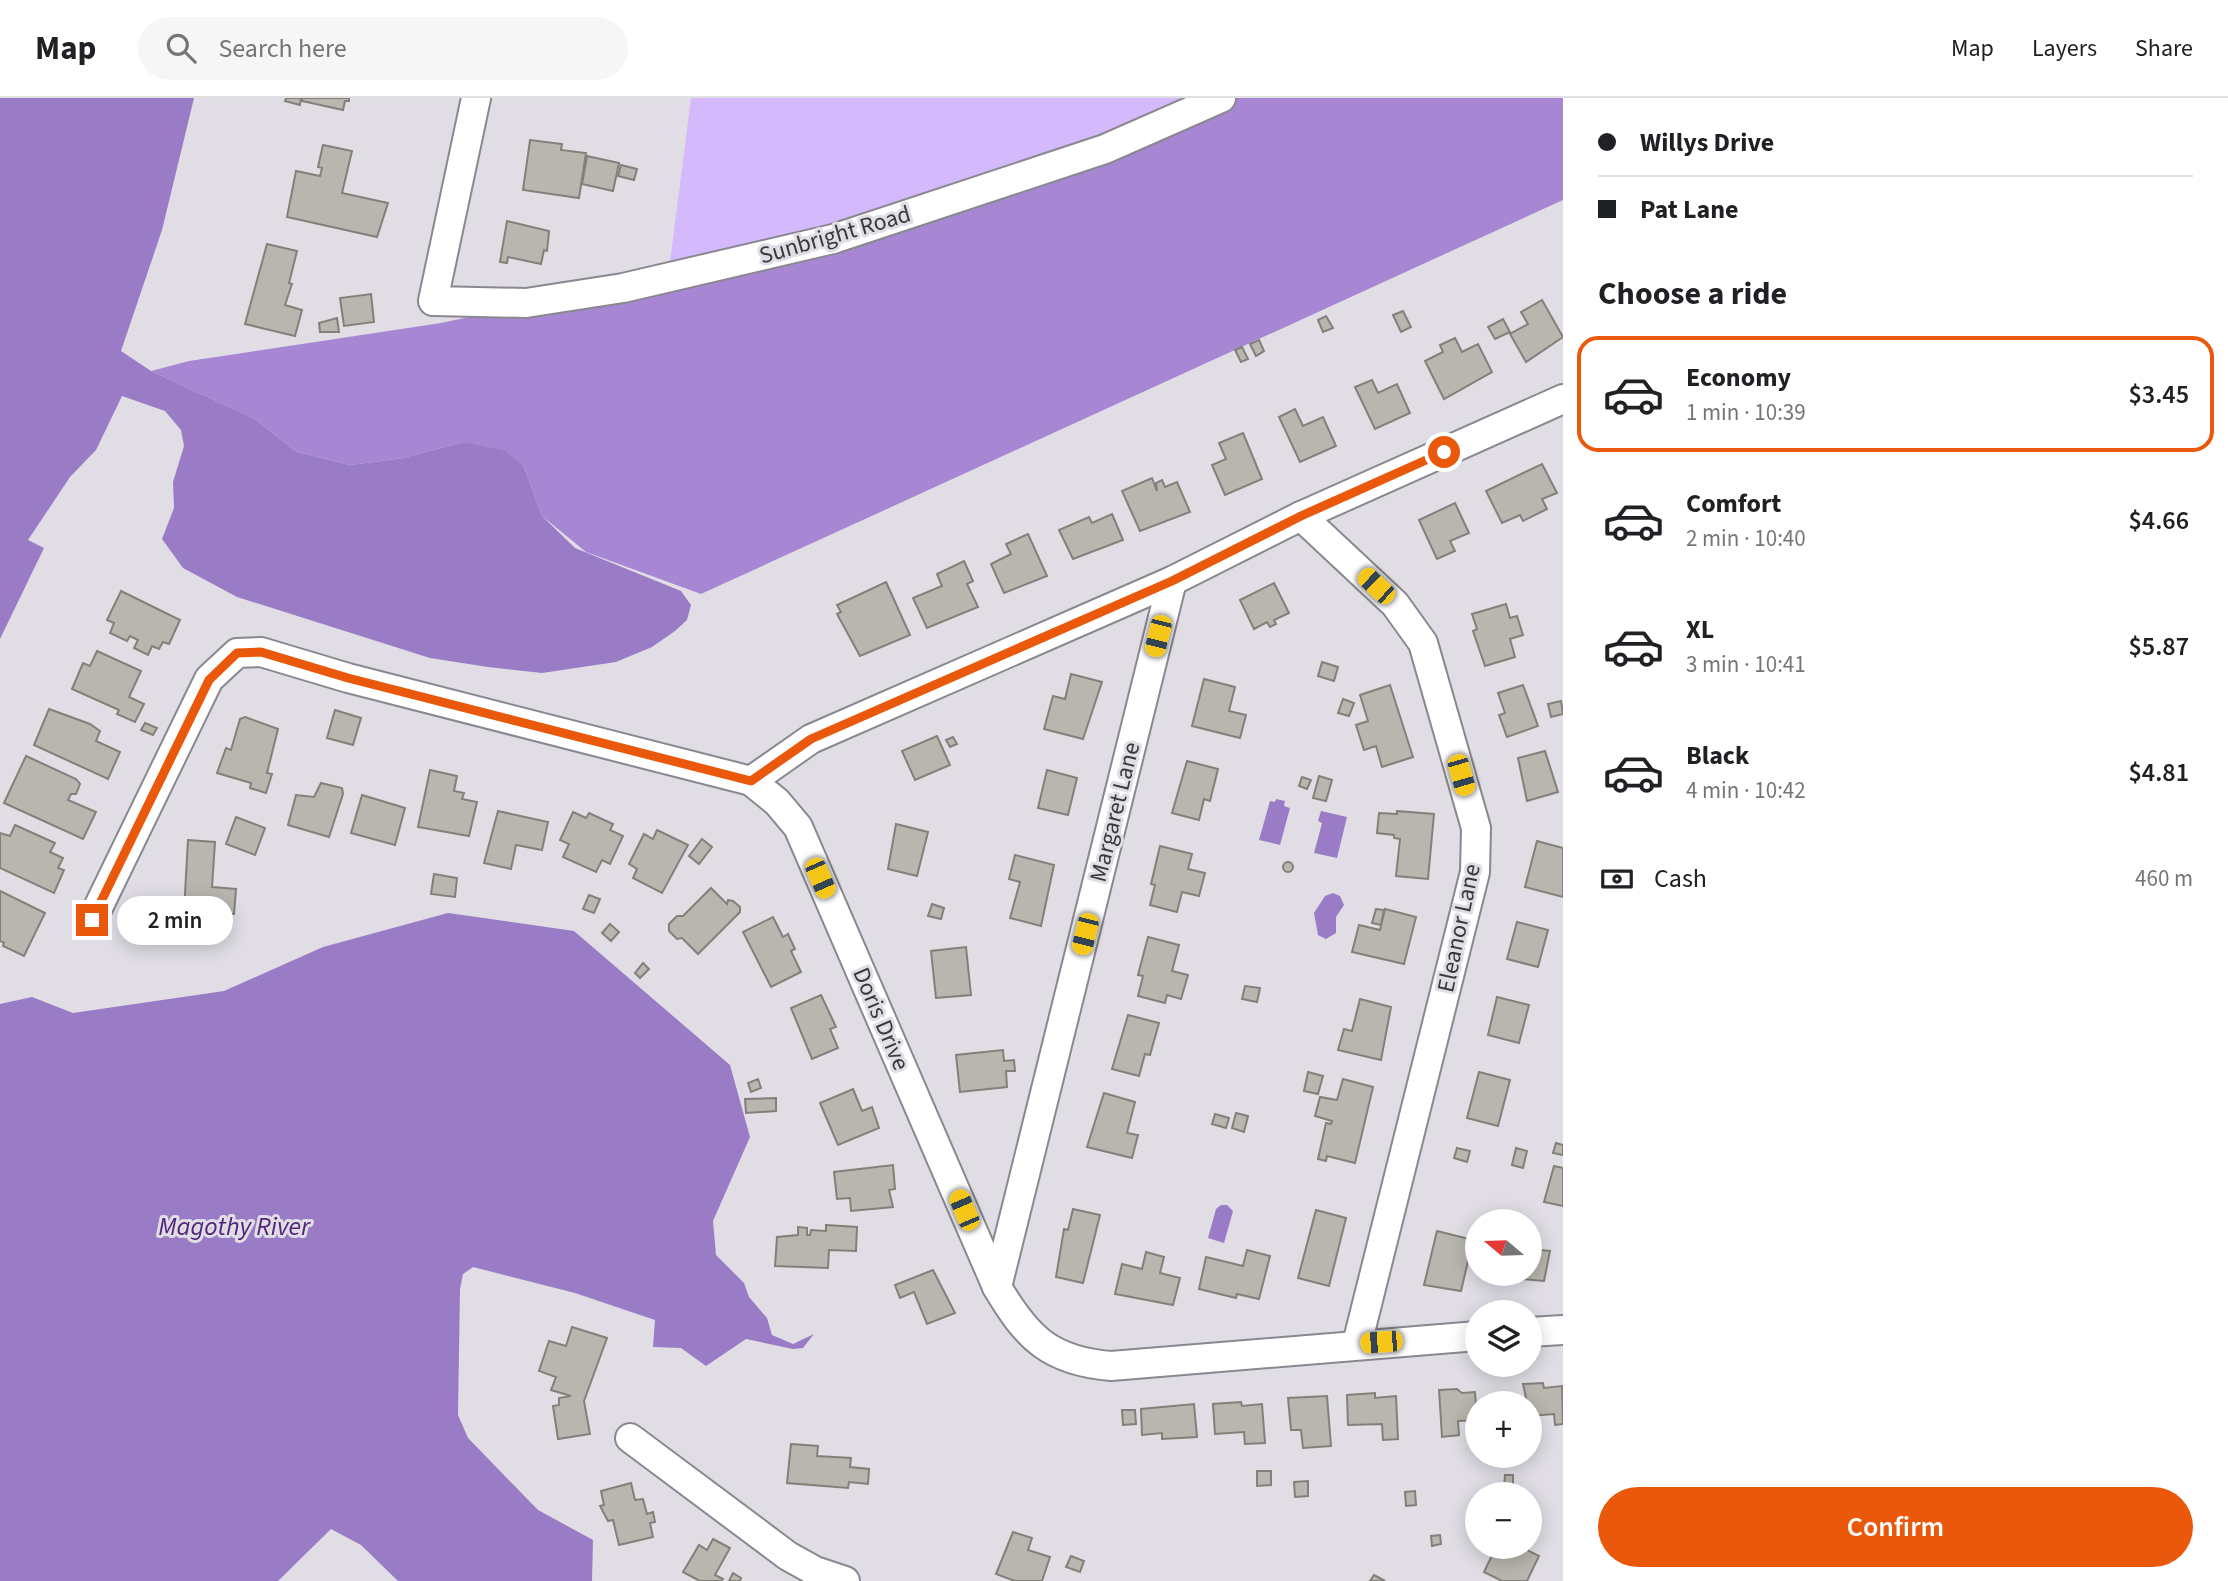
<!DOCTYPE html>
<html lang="en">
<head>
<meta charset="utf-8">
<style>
	body { margin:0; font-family:"Source Sans 3",sans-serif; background:#f6f6f6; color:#202124; height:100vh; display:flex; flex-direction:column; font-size:26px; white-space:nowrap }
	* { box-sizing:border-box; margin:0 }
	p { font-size:23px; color:#757577 }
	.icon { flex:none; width:38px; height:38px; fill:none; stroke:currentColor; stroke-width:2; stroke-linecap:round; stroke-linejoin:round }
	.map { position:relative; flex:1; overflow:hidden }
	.panel { display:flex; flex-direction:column; background:#fff; width:665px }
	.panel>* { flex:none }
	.top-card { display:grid; align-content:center; height:154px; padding:0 35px; background:#fff }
	.needle { width:46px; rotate:289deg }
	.controls { position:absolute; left:1465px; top:1111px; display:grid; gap:14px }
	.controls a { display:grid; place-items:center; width:77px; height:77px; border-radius:50%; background:#fff; box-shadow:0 4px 18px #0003; font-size:35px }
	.end { position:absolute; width:32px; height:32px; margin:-16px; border:9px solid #ea580c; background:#fff; box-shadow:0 0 0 4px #fff }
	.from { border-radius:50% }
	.bubble { position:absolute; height:49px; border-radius:24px; background:#fff; box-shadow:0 4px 18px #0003; font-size:23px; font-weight:600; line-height:49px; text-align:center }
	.car { position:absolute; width:21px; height:42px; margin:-21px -10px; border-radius:9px; box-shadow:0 0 5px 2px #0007; background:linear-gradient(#f5c518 24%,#345 0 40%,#f5c518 0 76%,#345 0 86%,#f5c518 0) }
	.top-card b { display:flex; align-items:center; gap:24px; height:66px; font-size:26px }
	.top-card b+b { border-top:2px solid #e0e0e0 }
	.top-card i { width:18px; height:18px; background:#202124 }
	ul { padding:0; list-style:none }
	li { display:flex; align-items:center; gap:21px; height:116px; margin:0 14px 10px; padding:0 21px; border:4px solid transparent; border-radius:21px }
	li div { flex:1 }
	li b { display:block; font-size:26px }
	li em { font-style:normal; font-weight:600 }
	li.selected { border-color:#ea580c }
	li>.icon { width:63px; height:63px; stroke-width:1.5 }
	h2 { padding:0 35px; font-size:32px; line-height:84px }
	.pay { display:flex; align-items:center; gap:18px; height:77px; padding:0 35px; font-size:26px }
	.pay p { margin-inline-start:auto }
	.button { display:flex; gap:14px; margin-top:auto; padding:14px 35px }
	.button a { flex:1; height:80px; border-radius:42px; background:#ea580c; color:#fff; font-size:28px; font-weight:600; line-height:80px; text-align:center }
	header { display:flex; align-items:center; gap:42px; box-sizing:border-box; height:98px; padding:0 35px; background:#fff; border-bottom:2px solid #e0e0e0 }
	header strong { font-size:33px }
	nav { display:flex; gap:38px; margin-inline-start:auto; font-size:24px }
	.search { width:490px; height:63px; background:#f6f6f6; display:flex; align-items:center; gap:18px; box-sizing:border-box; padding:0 24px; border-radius:38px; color:#757577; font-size:26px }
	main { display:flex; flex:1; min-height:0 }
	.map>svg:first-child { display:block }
	.green { fill:#d5b9fd }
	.forest { fill:#a787d3 }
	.water { fill:#9a7bc5 }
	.building { fill:#b8b6ae; stroke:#828079; stroke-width:2 }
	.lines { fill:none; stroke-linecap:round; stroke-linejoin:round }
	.street-casing { stroke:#8a878f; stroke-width:32 }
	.street { stroke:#fff; stroke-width:28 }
	.route { stroke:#ea580c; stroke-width:9 }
	.labels { text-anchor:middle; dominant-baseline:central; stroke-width:6; stroke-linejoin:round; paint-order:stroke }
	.street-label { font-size:24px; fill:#39383b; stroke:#e0dde5 }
	.water-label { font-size:26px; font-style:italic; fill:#51257e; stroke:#e0dde5 }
</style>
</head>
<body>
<header>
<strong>Map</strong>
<div class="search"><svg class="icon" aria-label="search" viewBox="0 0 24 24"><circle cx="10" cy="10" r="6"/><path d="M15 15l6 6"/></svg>Search here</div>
<nav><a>Map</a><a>Layers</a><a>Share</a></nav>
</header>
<main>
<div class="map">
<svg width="1563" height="1483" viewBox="0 0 1563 1483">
	<rect width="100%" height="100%" fill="#e0dde5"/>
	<polygon class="green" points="691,0 1182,0 1092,44 668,180"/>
	<polygon class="forest" points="1221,0 1563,0 1563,102 701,496 586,454 542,418 524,369 463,344 403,360 350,367 297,354 253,320 151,273 189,263 441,225 833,141"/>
	<g class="water">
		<polygon points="0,0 194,0 162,132 121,253 151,273 253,320 297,354 350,367 403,360 463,344 505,353 524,369 542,418 575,450 681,493 691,507 687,522 675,533 652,549 616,564 542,575 488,569 430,560 237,499 183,470 162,441 174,410 173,384 184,348 181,332 165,313 122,298 96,352 70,379 28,442 44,450 0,541"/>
		<polygon points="1276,701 1285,703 1284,708 1290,710 1280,747 1259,742 1270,703 1275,704"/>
		<polygon points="1321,713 1347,719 1337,760 1314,755 1322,725 1318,723"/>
		<polygon points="1333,795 1340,798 1344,807 1336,819 1336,835 1326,841 1318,837 1314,815 1325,798"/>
		<polygon points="448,815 574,833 730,967 750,1039 713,1123 716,1157 744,1185 749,1199 767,1220 772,1237 793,1246 814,1236 803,1250 793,1251 746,1241 706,1268 681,1250 653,1249 655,1222 575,1195 473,1169 463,1176 460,1191 458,1317 468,1340 538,1412 593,1442 592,1483 398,1483 361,1447 331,1431 278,1483 0,1483 0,906 32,899 73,915 224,893 323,849"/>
		<polygon points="1221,1107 1227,1107 1233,1113 1224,1145 1208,1140 1216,1111"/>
	</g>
	<g class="building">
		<polygon points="286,0 301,0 300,7 285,3"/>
		<polygon points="302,0 349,0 349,3 345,3 343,12 302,3"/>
		<polygon points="530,42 562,46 561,52 586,55 579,100 523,92"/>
		<polygon points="323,47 352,53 342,95 388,105 377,139 287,119 296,73 320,78 322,70 318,69"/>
		<polygon points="587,58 619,65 613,93 582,86"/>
		<polygon points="621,67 637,71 634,82 618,78"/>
		<polygon points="507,123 549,133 547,153 544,152 541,166 508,159 507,165 500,164"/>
		<polygon points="267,146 297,153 289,185 292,186 285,207 302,212 295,238 245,226"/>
		<polygon points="371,196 374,224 344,228 340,200"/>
		<polygon points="1542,202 1563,239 1526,264 1510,236 1528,226 1521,214"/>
		<polygon points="1403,213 1411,229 1401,234 1393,217"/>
		<polygon points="1326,218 1333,230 1323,234 1318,222"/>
		<polygon points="337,220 339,234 320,234 319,225"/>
		<polygon points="1503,221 1510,234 1495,241 1488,229"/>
		<polygon points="1455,240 1462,254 1478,246 1492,274 1444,301 1425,263 1443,254 1440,247"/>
		<polygon points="1259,242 1264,253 1256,258 1250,246"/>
		<polygon points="1242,249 1248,261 1241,264 1235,252"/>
		<polygon points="1372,282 1378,295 1397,286 1410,315 1375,331 1355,289"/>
		<polygon points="1295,311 1303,328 1323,319 1336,348 1300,364 1279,319"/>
		<polygon points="1243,335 1262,381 1225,397 1212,367 1226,361 1219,345"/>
		<polygon points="1542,366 1557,395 1542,401 1547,411 1523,423 1520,417 1502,425 1486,393"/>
		<polygon points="1152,380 1157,393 1156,385 1162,382 1165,389 1177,384 1190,414 1140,433 1122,393"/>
		<polygon points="1455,405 1469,435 1450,443 1455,453 1437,461 1419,422"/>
		<polygon points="1112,416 1123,442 1073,461 1059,432 1089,419 1092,425"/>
		<polygon points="1028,436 1047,478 1004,495 991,466 1011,456 1006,446"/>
		<polygon points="964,463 973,483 967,486 978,509 927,530 913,500 942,488 937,476"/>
		<polygon points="886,484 910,537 860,558 837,516 841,514 837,507"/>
		<polygon points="1274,485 1289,515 1274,522 1276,526 1270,529 1267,524 1254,531 1240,502"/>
		<polygon points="121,493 180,522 169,546 163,544 159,551 152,548 148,557 134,550 138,542 130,538 127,543 110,535 114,525 107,522"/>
		<polygon points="1506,506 1510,520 1517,518 1523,537 1510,541 1515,559 1485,568 1473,533 1477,531 1472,516"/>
		<polygon points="97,553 141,573 129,599 144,606 135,624 117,616 119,612 72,591 83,565 90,568"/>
		<polygon points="1322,564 1338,569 1334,583 1318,578"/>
		<polygon points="1071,576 1102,584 1083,641 1044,631 1053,598 1065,601"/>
		<polygon points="1204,581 1235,589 1229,613 1246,617 1240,640 1192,628"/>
		<polygon points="1390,587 1413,659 1382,669 1376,648 1364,652 1356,627 1368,623 1360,597"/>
		<polygon points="1523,587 1538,628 1507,639 1499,617 1505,615 1498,595"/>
		<polygon points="1343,601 1354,605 1349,618 1338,615"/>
		<polygon points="1561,603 1563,616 1551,619 1548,606"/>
		<polygon points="49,611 90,626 100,633 96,643 120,654 108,681 34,647"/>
		<polygon points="335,612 361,620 353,647 327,640"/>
		<polygon points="245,619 278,631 267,675 272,676 266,695 250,690 251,685 217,675 226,650 231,652 240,621"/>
		<polygon points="145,625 157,630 153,637 141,632"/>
		<polygon points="937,638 950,667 915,682 902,653"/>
		<polygon points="953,639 957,646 950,649 946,642"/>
		<polygon points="1545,653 1558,694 1527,703 1518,660"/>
		<polygon points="26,658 76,681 80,686 76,696 71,696 68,702 96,714 83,741 4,705"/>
		<polygon points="1187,663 1218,671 1210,703 1204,701 1199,722 1172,715"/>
		<polygon points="430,672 457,678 454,693 464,695 462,701 477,704 469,738 418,729"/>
		<polygon points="1047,672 1077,680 1068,717 1038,710"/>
		<polygon points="1319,678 1332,682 1326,703 1313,700"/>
		<polygon points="1302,679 1311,682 1307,691 1299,688"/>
		<polygon points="321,685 342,690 343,696 329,739 288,727 296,697 314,699"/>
		<polygon points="362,697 405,710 395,747 351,735"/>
		<polygon points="498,713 548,724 542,752 516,747 511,771 484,765"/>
		<polygon points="1397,713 1434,716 1428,781 1396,778 1400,741 1394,740 1394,737 1377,735 1379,715 1397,716"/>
		<polygon points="573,714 586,720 589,715 613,726 610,732 623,738 610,766 602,762 596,774 563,759 569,746 560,742"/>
		<polygon points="236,719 265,730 255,757 226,746"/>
		<polygon points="896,726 928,734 917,778 888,771"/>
		<polygon points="15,727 55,745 50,754 63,760 58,770 64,772 54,795 0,770 0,735 10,738"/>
		<polygon points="657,732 688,747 662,795 633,780 637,771 629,766 644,736 653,741"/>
		<polygon points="702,741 712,749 699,766 689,758"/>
		<polygon points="188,742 215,744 212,789 236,791 234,816 184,813"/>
		<polygon points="1537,743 1563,750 1563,799 1525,789"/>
		<polygon points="1160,748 1192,756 1188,771 1205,775 1199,798 1182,794 1177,814 1150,807 1155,787 1151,786"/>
		<polygon points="1015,757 1054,767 1041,828 1010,820 1020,784 1009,781"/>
		<circle cx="1288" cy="769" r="5"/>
		<polygon points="434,776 457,780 455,799 431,796"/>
		<polygon points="711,790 727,806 728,802 733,803 740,809 740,814 698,856 682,840 677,841 669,833 669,826 677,818 683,818"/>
		<polygon points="0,793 45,815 24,858 3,848 4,845 0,843"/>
		<polygon points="589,797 600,801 594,815 583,811"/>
		<polygon points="932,806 944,810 941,821 928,818"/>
		<polygon points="1376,811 1384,812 1381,827 1372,825"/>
		<polygon points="1385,811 1416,819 1404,866 1352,854 1359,827 1380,832"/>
		<polygon points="773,819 783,839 788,836 795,851 791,853 801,874 771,889 743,834"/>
		<polygon points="1517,824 1548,832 1538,869 1507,861"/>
		<polygon points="610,826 619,834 611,843 602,835"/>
		<polygon points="1148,839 1179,847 1172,873 1188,877 1181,901 1167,897 1165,905 1138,898 1143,878 1138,877"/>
		<polygon points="966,849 971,897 936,900 931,853"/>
		<polygon points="643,865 649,871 640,880 635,875"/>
		<polygon points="1245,888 1260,890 1257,904 1242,901"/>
		<polygon points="821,897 836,929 830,931 838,950 812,961 791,910"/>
		<polygon points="1497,899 1529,907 1519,945 1488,937"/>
		<polygon points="1360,901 1391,909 1381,962 1338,952 1344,931 1352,933"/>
		<polygon points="1128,917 1159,925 1150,957 1145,956 1139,978 1112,971"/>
		<polygon points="1003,952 1004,963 1014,962 1015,973 1006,973 1007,989 960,994 956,957"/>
		<polygon points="1308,974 1323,978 1318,996 1304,993"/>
		<polygon points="1479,974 1510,982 1498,1028 1467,1020"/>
		<polygon points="758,981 761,990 751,994 748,985"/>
		<polygon points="1343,981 1373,989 1355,1065 1327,1058 1326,1063 1318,1061 1326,1025 1331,1026 1332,1023 1315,1018 1320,999 1337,1002"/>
		<polygon points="853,991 862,1013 872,1009 879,1030 838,1047 820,1005"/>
		<polygon points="1104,995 1135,1004 1127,1035 1138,1037 1132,1060 1087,1049"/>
		<polygon points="776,1000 776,1013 746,1015 745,1001"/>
		<polygon points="1236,1015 1248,1018 1244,1034 1232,1030"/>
		<polygon points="1215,1016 1229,1020 1226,1030 1212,1026"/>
		<polygon points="1556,1045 1563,1047 1563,1057 1553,1055"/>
		<polygon points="1457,1050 1470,1053 1467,1064 1454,1060"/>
		<polygon points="1516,1050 1527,1053 1523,1070 1512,1067"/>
		<polygon points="893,1067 895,1091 889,1092 893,1109 851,1113 850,1100 837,1101 834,1074"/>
		<polygon points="1554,1068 1563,1070 1563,1108 1544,1104"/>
		<polygon points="1073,1111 1100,1117 1083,1185 1056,1179 1064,1131 1068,1132"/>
		<polygon points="1316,1112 1346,1120 1329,1188 1298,1180"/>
		<polygon points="826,1127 857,1129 856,1153 829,1152 828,1170 775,1168 777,1139 798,1137 798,1129 807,1130 807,1137 810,1137 811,1132 826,1133"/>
		<polygon points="1437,1133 1473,1142 1461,1193 1424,1187"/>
		<polygon points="1530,1151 1550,1153 1544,1183 1510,1180 1511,1176 1530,1176"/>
		<polygon points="1247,1152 1270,1158 1259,1201 1237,1196 1236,1200 1199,1191 1206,1159 1243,1168"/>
		<polygon points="1146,1154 1164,1159 1160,1175 1180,1180 1173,1207 1115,1196 1122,1166 1142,1171"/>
		<polygon points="933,1172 955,1215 927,1226 914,1194 900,1200 895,1187"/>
		<polygon points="572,1229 607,1240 584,1303 590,1336 558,1341 553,1308 559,1307 559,1300 571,1298 551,1292 556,1279 539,1273 549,1243 566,1248"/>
		<polygon points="1543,1285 1544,1290 1562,1288 1563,1326 1555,1327 1554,1316 1530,1318 1523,1286"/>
		<polygon points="1457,1291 1462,1295 1475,1294 1477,1322 1458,1323 1459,1337 1442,1339 1439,1292"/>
		<polygon points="1375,1295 1375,1300 1396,1298 1398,1341 1383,1342 1382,1326 1348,1327 1347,1297"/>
		<polygon points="1327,1298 1331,1348 1303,1350 1301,1332 1291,1332 1288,1300"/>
		<polygon points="1241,1304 1242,1308 1262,1306 1265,1345 1245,1346 1244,1334 1215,1336 1213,1306"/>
		<polygon points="1194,1306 1197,1339 1162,1341 1162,1335 1142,1337 1141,1311"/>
		<polygon points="1122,1312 1135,1312 1136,1326 1123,1327"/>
		<polygon points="791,1346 818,1348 817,1358 851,1360 850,1369 869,1371 868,1386 849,1384 848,1390 787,1385"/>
		<polygon points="1257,1373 1271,1373 1271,1387 1257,1388"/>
		<polygon points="1505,1377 1513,1377 1513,1389 1504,1389"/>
		<polygon points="1308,1383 1308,1398 1295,1399 1294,1384"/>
		<polygon points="631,1385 635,1402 643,1401 647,1416 653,1414 655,1424 650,1425 653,1439 619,1447 613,1422 608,1423 600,1408 604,1407 601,1393"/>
		<polygon points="1415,1393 1416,1407 1406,1408 1405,1394"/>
		<polygon points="1013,1434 1032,1440 1028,1452 1050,1459 1042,1483 1015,1483 996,1476"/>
		<polygon points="1440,1437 1441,1446 1432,1448 1431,1438"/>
		<polygon points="713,1441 730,1450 715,1477 723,1481 721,1483 700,1483 683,1474 699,1447 707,1452"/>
		<polygon points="1496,1449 1521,1449 1539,1458 1527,1483 1502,1483 1484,1474"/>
		<polygon points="1071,1458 1084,1463 1080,1474 1066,1469"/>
		<polygon points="733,1475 741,1480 740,1483 729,1483"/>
		<polygon points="1374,1477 1385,1483 1370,1483"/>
	</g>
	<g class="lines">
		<g class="street-casing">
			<g id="street">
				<polyline points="476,0 433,203 526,205 623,190 833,141 1105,51 1221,0"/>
				<polyline points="1301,418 1395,506 1423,545 1476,730 1475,774 1357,1246"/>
				<polyline points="751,683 811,641 1172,483 1301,418 1563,301"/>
				<path d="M92 822 209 581 237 555 261 554 348 580 751 683 777 704 798 729 997 1189C1027 1240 1050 1263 1111 1268L1477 1238"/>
				<polyline points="997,1189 1172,483"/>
				<polyline points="1530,1234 1563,1232"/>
				<polyline points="630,1340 788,1458 815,1473 845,1483"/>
			</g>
		</g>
		<use href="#street" class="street"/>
	</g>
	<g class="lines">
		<polyline class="route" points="92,822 209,582 237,555 261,554 348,580 751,683 811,641 1172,483 1301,418 1444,354"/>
	</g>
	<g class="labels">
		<g class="street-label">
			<text transform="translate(835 137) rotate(-16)">Sunbright Road</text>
			<text transform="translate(1115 714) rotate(-76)">Margaret Lane</text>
			<text transform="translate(1459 830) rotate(-78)">Eleanor Lane</text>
			<text transform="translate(881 921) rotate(67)">Doris Drive</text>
		</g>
		<g class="water-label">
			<text x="234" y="1128">Magothy River</text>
		</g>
	</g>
</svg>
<div class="controls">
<a><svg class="needle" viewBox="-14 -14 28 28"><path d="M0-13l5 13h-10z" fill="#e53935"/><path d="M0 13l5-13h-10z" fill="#757577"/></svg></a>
<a><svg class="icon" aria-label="layers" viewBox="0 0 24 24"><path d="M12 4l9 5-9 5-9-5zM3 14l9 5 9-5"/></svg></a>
<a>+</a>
<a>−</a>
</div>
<i class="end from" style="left:1444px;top:354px"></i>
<i class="end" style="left:92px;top:822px"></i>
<div class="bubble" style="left:117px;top:798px;width:116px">2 min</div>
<i class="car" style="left:1376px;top:488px;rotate:313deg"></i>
<i class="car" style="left:1158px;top:538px;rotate:194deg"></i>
<i class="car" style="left:1461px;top:677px;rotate:164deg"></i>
<i class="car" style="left:820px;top:780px;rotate:156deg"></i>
<i class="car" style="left:1085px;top:836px;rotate:194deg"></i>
<i class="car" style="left:964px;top:1112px;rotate:337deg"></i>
<i class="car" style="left:1381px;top:1244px;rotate:266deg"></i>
</div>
<section class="panel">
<div class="top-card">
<b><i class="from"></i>Willys Drive</b>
<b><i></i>Pat Lane</b>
</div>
<h2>Choose a ride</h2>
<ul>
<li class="selected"><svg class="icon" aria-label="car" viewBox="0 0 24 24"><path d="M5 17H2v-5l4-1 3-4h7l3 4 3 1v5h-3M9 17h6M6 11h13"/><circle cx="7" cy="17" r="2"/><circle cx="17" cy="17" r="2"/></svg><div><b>Economy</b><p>1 min · 10:39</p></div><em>$3.45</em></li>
<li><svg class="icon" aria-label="car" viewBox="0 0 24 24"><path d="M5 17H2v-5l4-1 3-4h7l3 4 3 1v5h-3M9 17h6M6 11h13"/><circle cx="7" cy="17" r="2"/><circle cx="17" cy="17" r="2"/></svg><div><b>Comfort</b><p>2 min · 10:40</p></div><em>$4.66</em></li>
<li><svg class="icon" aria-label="car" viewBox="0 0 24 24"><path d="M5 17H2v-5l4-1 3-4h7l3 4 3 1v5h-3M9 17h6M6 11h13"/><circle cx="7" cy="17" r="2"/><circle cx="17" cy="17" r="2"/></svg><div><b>XL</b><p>3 min · 10:41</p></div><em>$5.87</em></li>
<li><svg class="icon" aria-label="car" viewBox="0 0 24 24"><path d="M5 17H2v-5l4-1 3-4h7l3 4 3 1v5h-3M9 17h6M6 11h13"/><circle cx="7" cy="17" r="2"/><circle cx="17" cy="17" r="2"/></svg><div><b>Black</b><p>4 min · 10:42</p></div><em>$4.81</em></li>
</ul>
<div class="pay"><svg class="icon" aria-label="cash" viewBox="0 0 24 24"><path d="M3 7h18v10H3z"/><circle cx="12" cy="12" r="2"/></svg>Cash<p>460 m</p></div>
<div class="button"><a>Confirm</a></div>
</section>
</main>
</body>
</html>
